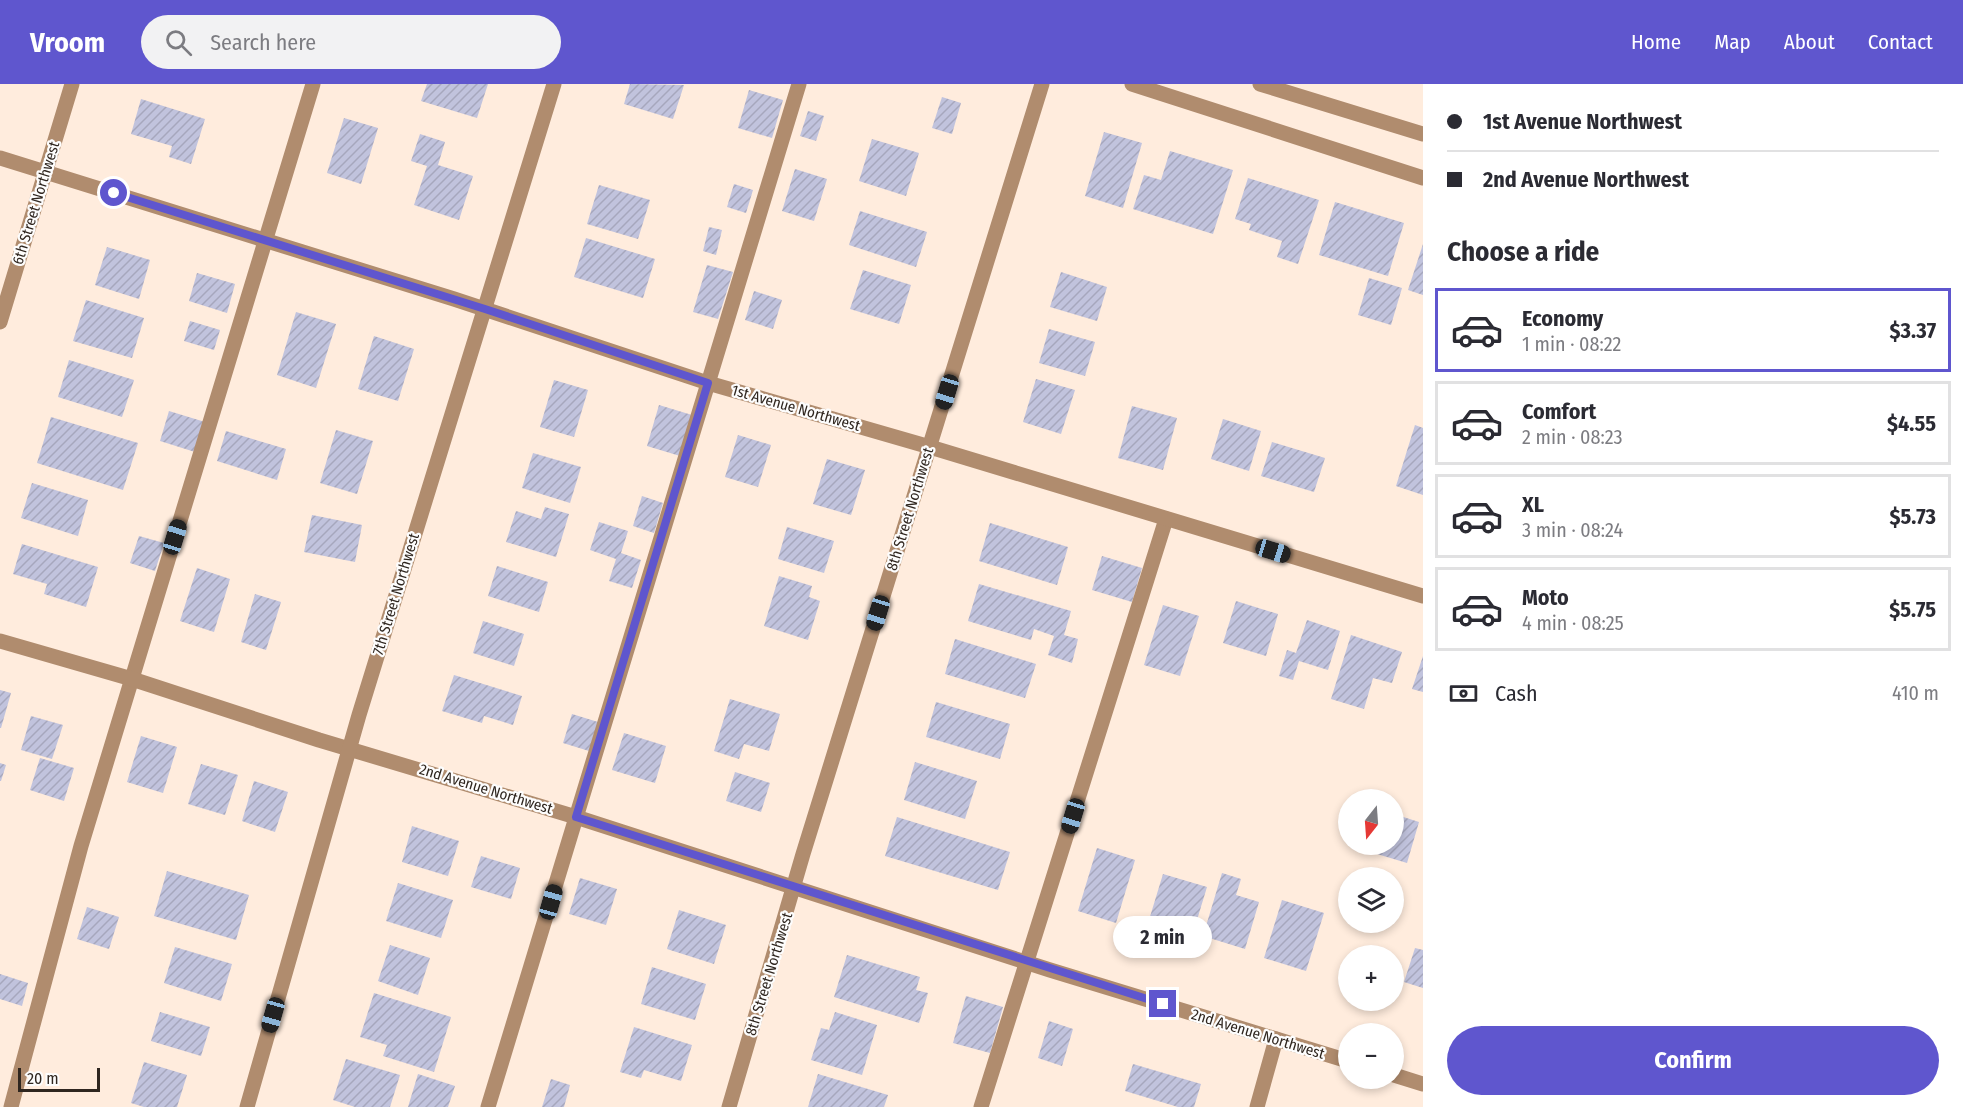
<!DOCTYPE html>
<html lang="en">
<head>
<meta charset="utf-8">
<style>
	body { margin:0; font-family:"Fira Sans Condensed",sans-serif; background:#f2f2f3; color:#2b2b33; height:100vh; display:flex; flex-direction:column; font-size:22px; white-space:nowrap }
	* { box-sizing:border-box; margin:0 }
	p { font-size:20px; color:#7c7c81 }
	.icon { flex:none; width:33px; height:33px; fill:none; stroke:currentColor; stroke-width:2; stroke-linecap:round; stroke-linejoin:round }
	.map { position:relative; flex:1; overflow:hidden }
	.drawer { display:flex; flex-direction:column; background:#fff; width:540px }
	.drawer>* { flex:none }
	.hud { display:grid; align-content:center; height:132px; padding:0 24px; background:#fff }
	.needle { width:39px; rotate:197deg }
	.fabs { position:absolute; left:1338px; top:705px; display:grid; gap:12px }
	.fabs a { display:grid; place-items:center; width:66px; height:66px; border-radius:50%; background:#fff; box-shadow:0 3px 9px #0003; font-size:30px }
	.scale { position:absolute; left:18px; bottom:15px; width:82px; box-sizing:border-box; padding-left:6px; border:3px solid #2f261f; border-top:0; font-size:16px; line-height:21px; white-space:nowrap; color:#2f261f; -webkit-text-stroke:4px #fdfdfd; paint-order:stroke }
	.end { position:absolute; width:27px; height:27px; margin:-14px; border:8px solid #5f56ce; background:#fff; box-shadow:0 0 0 3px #fff }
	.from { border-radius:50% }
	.bubble { position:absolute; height:42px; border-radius:21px; background:#fff; box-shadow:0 3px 9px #0003; font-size:20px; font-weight:700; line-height:42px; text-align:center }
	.car { position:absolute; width:18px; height:36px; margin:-18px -9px; border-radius:8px; box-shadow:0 0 4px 2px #0007; background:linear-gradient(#222 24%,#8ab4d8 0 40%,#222 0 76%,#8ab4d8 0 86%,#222 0) }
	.hud b { display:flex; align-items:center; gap:21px; height:57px; font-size:22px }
	.hud b+b { border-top:2px solid #e1e1e2 }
	.hud i { width:15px; height:15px; background:#2b2b33 }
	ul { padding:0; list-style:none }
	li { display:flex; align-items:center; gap:18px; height:84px; margin:0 12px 9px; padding:0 12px; border:3px solid #e1e1e2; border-radius:0px }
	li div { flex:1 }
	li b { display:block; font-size:22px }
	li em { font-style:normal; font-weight:700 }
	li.active { border-color:#5f56ce }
	li>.icon { width:54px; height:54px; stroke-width:1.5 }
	h2 { padding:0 24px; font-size:27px; line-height:72px }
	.pay { display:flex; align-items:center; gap:15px; height:66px; padding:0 24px; font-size:22px }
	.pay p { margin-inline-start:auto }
	.cta { display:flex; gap:12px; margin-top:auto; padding:12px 24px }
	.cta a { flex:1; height:69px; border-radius:36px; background:#5f56ce; color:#fff; font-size:24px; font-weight:700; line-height:69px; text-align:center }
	header { display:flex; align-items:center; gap:36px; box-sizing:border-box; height:84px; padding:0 30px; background:#5f56ce; color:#fff }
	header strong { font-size:28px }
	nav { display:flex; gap:33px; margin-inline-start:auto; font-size:21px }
	.search { width:420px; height:54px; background:#f2f2f3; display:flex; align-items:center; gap:15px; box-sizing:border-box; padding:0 21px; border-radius:33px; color:#7c7c81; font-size:22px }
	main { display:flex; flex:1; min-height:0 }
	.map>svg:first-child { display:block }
	.building { fill:url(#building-hatch) }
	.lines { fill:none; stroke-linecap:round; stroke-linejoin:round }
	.service { stroke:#b08c6e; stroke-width:15 }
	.minor { stroke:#b08c6e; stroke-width:15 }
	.tertiary { stroke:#b08c6e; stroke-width:15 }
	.route { stroke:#5f56ce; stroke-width:8 }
	.labels { text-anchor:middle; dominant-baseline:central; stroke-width:4.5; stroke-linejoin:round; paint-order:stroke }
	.street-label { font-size:15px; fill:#2f261f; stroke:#fdfdfd }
</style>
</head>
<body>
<header>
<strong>Vroom</strong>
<div class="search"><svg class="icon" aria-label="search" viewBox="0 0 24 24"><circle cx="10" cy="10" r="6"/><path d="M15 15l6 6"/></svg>Search here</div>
<nav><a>Home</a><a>Map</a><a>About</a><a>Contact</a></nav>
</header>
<main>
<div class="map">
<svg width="1423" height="1023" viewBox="0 0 1423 1023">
	<defs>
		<pattern id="building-hatch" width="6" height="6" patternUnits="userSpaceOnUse" patternTransform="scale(1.5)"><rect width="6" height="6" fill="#c1c3dd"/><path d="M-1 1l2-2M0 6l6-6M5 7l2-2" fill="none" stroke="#a6a7bd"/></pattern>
	</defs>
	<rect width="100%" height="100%" fill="#ffecdd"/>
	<g class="building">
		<polygon points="427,0 488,0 477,34 421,17"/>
		<polygon points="630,0 684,1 673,35 624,20"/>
		<polygon points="749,6 783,16 772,54 738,44"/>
		<polygon points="942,13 961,19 952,50 932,44"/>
		<polygon points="141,15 205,35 191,80 169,73 172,62 131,50"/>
		<polygon points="808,27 824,32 816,57 800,52"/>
		<polygon points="344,34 378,44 361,100 327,89"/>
		<polygon points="1104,48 1142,59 1123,124 1085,112"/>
		<polygon points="420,50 445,58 438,81 473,92 459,136 414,121 427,82 411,77"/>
		<polygon points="872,55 919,69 906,112 859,97"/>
		<polygon points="1170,67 1233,86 1213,150 1133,125 1144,91 1161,96"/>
		<polygon points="795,85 827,95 814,137 782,127"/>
		<polygon points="1248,94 1319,116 1298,180 1277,173 1282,157 1249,146 1251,140 1235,135"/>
		<polygon points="734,100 753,106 746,129 727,123"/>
		<polygon points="599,101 650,116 638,155 587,140"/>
		<polygon points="1335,118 1404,139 1388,192 1319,171"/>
		<polygon points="860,127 927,148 916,183 849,161"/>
		<polygon points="709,143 722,146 716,171 703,167"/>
		<polygon points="586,154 655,175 643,214 574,193"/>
		<polygon points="1423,160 1423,211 1408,206"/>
		<polygon points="107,163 150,176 139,215 95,201"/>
		<polygon points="707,181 733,188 718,235 693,228"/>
		<polygon points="863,186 911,201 899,240 850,225"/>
		<polygon points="1061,188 1107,203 1097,237 1050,223"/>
		<polygon points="197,189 235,200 227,229 189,217"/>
		<polygon points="1369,194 1402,204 1391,241 1358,231"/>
		<polygon points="754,207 782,216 773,245 745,236"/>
		<polygon points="86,216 144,234 132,274 73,257"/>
		<polygon points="296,228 336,240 316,304 277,291"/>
		<polygon points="190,237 220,246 214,266 184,257"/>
		<polygon points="1049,245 1095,258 1085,292 1039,279"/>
		<polygon points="374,252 414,265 398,317 358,305"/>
		<polygon points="69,276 134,296 122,333 58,313"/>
		<polygon points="1036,295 1075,306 1061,350 1023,338"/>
		<polygon points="554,296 588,306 574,353 540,343"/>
		<polygon points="659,321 692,331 680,372 647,362"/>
		<polygon points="1132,322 1177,334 1163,386 1118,374"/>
		<polygon points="169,327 205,338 195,368 160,357"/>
		<polygon points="51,333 138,359 123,406 37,379"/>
		<polygon points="1223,335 1261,347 1249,387 1211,375"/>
		<polygon points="1415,341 1423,344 1423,411 1396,402"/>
		<polygon points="336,346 373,357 357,410 320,399"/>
		<polygon points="226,347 286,365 277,396 217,377"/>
		<polygon points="738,351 771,361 758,403 725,393"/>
		<polygon points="1272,358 1325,374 1314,408 1261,392"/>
		<polygon points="533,369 581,383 570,419 522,404"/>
		<polygon points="827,375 865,386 851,431 813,420"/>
		<polygon points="32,399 88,416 78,452 21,434"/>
		<polygon points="642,412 663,419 654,449 633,442"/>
		<polygon points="545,423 569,430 556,473 506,458 516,427 541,435"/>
		<polygon points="312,431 362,441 355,478 304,468"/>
		<polygon points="599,438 628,447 621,469 641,476 632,504 609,497 616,475 590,466"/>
		<polygon points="990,439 1068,463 1057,501 979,477"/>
		<polygon points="787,443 834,457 824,489 778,475"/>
		<polygon points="139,452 164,459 155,487 130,479"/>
		<polygon points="22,460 98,483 86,523 44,510 47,500 13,490"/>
		<polygon points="1102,472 1142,484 1132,518 1092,506"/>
		<polygon points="497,482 548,498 539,528 488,512"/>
		<polygon points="197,484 230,495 214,548 180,537"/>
		<polygon points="779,492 812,502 809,513 820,517 808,556 764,542"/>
		<polygon points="979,500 1071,527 1064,551 1078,555 1072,579 1048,571 1054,552 1034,545 1031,556 968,537"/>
		<polygon points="255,510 281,518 266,566 241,558"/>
		<polygon points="1236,517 1278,530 1266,572 1223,559"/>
		<polygon points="1163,521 1199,532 1180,592 1144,581"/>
		<polygon points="1307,536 1340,547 1328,586 1299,577 1293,596 1279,592 1287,566 1296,569"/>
		<polygon points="483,537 524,550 514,582 473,569"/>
		<polygon points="1351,551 1402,568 1392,599 1373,594 1364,625 1331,615"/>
		<polygon points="955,555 1036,580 1025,614 945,590"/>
		<polygon points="1423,572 1423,608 1412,605"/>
		<polygon points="454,591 522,612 513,641 484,632 482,639 442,627"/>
		<polygon points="0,606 11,609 1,644 0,644"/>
		<polygon points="730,615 780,630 769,667 744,660 739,675 714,667"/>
		<polygon points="936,618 1010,640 1000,675 926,653"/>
		<polygon points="572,630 598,638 589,667 563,659"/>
		<polygon points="31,632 63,641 52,675 21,666"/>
		<polygon points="624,649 666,662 655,699 612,686"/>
		<polygon points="141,652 177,663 163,709 127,698"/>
		<polygon points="40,674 74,684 64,717 30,706"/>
		<polygon points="915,678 977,697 965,735 904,716"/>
		<polygon points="0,679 6,681 1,697 0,697"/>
		<polygon points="201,680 238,691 225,731 188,720"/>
		<polygon points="735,688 770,699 761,728 726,717"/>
		<polygon points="254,697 288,708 275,748 242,737"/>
		<polygon points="1394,730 1419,738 1407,779 1377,770 1380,760 1394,760"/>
		<polygon points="897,733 1010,768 998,806 885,772"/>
		<polygon points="412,742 459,757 448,792 402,778"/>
		<polygon points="1097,764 1135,776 1116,839 1078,827"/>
		<polygon points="481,772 520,784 511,815 471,803"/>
		<polygon points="167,787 249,811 236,856 154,832"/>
		<polygon points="1222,789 1241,795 1236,811 1259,818 1245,865 1203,852"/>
		<polygon points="1163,790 1207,803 1193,849 1149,836"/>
		<polygon points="580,794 617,805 606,841 569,830"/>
		<polygon points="398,799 453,816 441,854 386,837"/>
		<polygon points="1282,816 1324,829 1306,887 1264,874"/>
		<polygon points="87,823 119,833 109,865 77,855"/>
		<polygon points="679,826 726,841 714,880 667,865"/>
		<polygon points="390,861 430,874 418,911 378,897"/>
		<polygon points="175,863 232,880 221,917 164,899"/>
		<polygon points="1415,864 1423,866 1423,904 1404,898"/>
		<polygon points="847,871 920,893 916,906 928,909 919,939 834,913"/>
		<polygon points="652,883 706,900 695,936 641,920"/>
		<polygon points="0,890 28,899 22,922 0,915"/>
		<polygon points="374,909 451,933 434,988 383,972 387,961 360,953"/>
		<polygon points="966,912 1003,923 990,969 953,959"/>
		<polygon points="160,928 210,943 201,972 151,957"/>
		<polygon points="835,928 877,941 862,991 811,976 821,944 829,946"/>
		<polygon points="1049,937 1073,945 1062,982 1038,974"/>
		<polygon points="634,943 692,961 681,997 644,986 641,994 620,988"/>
		<polygon points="346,975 400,991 390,1023 355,1023 333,1016"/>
		<polygon points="144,978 187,991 177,1023 144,1023 131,1019"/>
		<polygon points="1133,980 1201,1000 1194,1023 1178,1023 1125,1007"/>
		<polygon points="418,990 455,1002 448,1023 408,1023"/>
		<polygon points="818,990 888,1011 884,1023 808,1023"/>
		<polygon points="551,995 570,1001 564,1023 542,1023"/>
	</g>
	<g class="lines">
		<g class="service">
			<polyline points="11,1023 81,762 313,0"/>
			<polyline points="488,1023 799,0"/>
			<polyline points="981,1023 1166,435"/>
		</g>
		<g class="minor">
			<polyline points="1132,0 1423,94"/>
			<polyline points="1260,0 1423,50"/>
			<polyline points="0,74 454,215 708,299 930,363 1423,512"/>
			<polyline points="0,557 132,595 319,656 576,733 1050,886 1348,977"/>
			<polyline points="1394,991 1423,1000"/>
			<polyline points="247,1023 359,631 554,0"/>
			<polyline points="729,1023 803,770 1042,0"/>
			<polyline points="1257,1023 1276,955"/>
		</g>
		<polyline class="tertiary" points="0,238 72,0"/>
	</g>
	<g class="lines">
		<polyline class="route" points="114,109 485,225 708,299 576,733 1163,920"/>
	</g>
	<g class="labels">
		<g class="street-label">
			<text transform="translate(36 119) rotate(-73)">6th Street Northwest</text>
			<text transform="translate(796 324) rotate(16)">1st Avenue Northwest</text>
			<text transform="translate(910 425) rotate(-73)">8th Street Northwest</text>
			<text transform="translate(396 510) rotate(-73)">7th Street Northwest</text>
			<text transform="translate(486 705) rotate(17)">2nd Avenue Northwest</text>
			<text transform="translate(769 890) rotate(-73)">8th Street Northwest</text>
			<text transform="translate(1258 950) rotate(17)">2nd Avenue Northwest</text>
		</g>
	</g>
</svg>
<div class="fabs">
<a><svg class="needle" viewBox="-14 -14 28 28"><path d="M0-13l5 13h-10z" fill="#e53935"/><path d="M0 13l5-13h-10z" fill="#7c7c81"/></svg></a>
<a><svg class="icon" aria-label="layers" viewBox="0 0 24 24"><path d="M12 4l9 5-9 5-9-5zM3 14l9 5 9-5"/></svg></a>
<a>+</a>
<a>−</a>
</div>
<div class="scale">20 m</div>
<i class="end from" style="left:114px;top:109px"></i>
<i class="end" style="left:1163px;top:920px"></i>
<div class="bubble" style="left:1113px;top:832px;width:99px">2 min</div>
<i class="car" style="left:947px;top:308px;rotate:197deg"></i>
<i class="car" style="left:175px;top:453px;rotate:17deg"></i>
<i class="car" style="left:1273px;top:467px;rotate:107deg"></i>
<i class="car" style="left:878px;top:529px;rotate:197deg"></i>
<i class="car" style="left:1073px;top:732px;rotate:197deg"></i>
<i class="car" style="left:551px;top:818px;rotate:16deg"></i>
<i class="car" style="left:273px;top:931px;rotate:196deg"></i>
</div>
<section class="drawer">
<div class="hud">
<b><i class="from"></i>1st Avenue Northwest</b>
<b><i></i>2nd Avenue Northwest</b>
</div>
<h2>Choose a ride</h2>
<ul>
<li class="active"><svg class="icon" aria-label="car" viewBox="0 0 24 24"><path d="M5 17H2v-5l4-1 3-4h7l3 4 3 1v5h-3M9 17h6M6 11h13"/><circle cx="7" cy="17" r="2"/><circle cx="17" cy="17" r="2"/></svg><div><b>Economy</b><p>1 min · 08:22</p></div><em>$3.37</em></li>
<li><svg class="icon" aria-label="car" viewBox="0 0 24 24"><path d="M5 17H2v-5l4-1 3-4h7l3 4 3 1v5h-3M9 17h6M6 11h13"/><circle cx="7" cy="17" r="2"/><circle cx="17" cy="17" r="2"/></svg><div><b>Comfort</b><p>2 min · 08:23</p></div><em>$4.55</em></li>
<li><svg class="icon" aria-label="car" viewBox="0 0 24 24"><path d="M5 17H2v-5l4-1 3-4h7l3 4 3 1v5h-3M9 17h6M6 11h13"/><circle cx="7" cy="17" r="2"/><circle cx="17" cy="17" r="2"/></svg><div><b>XL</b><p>3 min · 08:24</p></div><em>$5.73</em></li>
<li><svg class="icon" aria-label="car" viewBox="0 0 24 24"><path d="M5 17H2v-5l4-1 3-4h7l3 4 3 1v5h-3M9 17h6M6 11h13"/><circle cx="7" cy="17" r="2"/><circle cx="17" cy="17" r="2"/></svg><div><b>Moto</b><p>4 min · 08:25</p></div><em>$5.75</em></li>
</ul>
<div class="pay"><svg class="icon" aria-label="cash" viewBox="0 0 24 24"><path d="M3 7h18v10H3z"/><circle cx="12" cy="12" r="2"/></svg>Cash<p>410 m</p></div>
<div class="cta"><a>Confirm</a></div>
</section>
</main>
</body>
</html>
